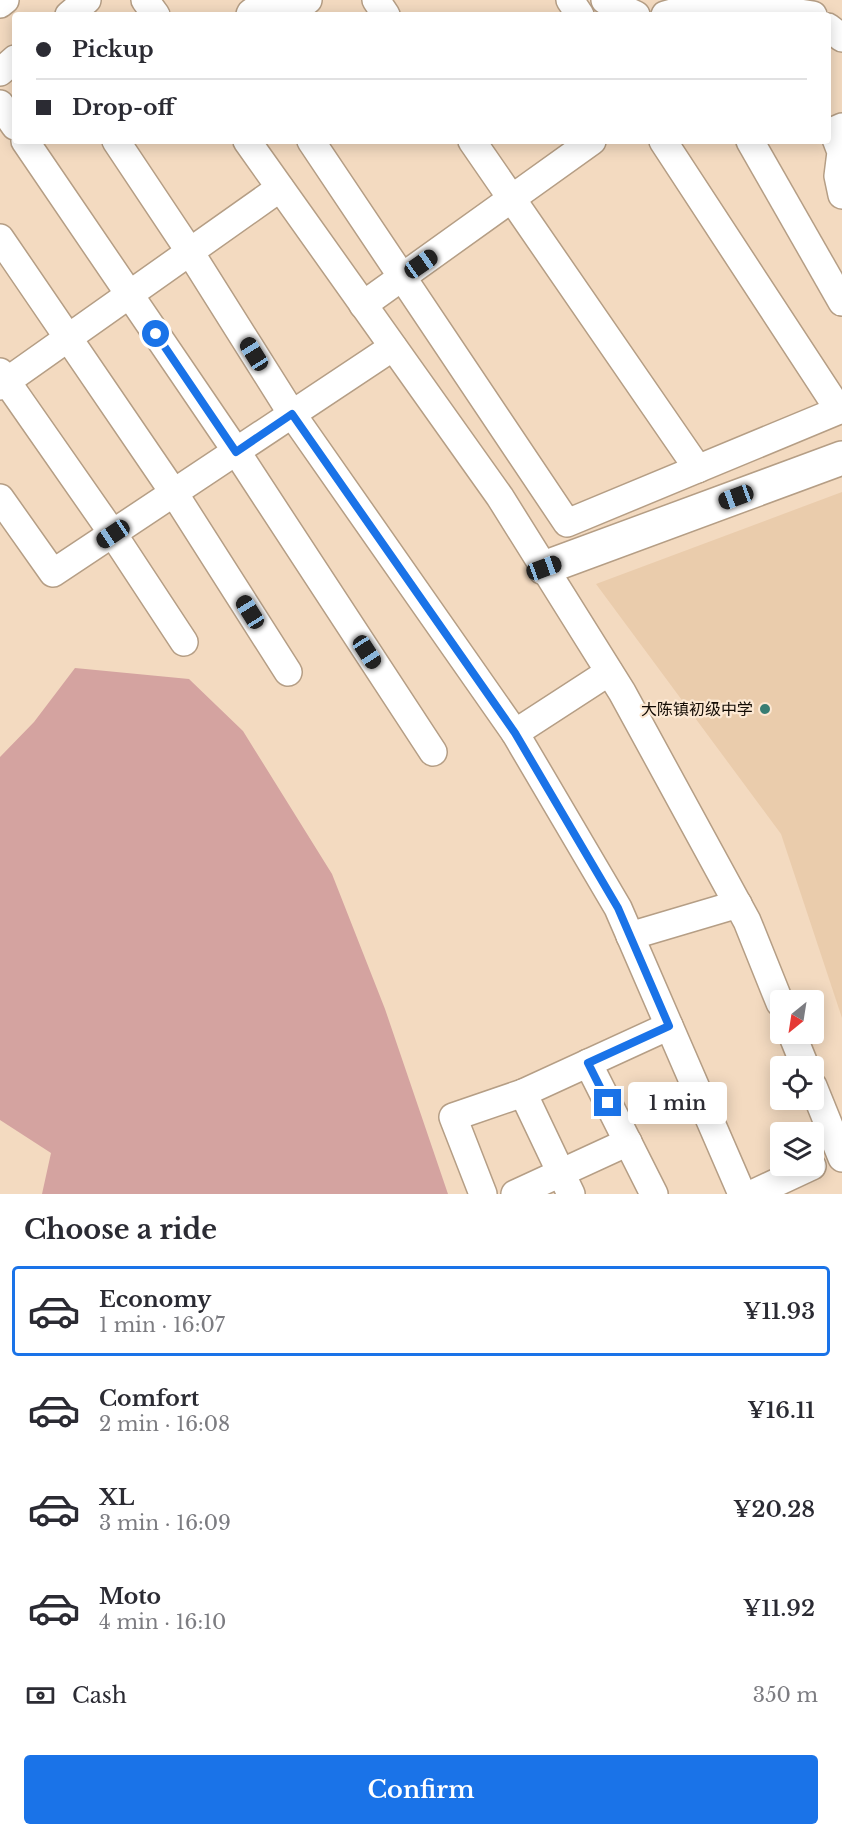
<!DOCTYPE html>
<html lang="en">
<head>
<meta charset="utf-8">
<style>
	body { margin:0; font-family:"Libre Baskerville","Noto Sans SC",serif; background:#f2f2f3; color:#2b2b33; height:100vh; display:flex; flex-direction:column; font-size:22px; white-space:nowrap }
	* { box-sizing:border-box; margin:0 }
	p { font-size:20px; color:#7c7c81 }
	.icon { flex:none; width:33px; height:33px; fill:none; stroke:currentColor; stroke-width:2; stroke-linecap:round; stroke-linejoin:round }
	.map { position:relative; height:1194px; overflow:hidden }
	.side { display:flex; flex-direction:column; background:#fff; flex:1 }
	.side>* { flex:none }
	.banner { position:absolute; left:12px; top:12px; width:819px; height:132px; border-radius:6px; box-shadow:0 3px 15px #0003; display:grid; align-content:center; height:132px; padding:0 24px; background:#fff }
	.needle { width:39px; rotate:210deg }
	.fabs { position:absolute; left:770px; top:990px; display:grid; gap:12px }
	.fabs a { display:grid; place-items:center; width:54px; height:54px; border-radius:6px; background:#fff; box-shadow:0 3px 15px #0003; font-size:30px }
	.end { position:absolute; width:27px; height:27px; margin:-14px; border:8px solid #1a73e8; background:#fff; box-shadow:0 0 0 3px #fff }
	.from { border-radius:50% }
	.bubble { position:absolute; height:42px; border-radius:6px; background:#fff; box-shadow:0 3px 15px #0003; font-size:20px; font-weight:600; line-height:42px; text-align:center }
	.car { position:absolute; width:18px; height:36px; margin:-18px -9px; border-radius:8px; box-shadow:0 0 4px 2px #0007; background:linear-gradient(#222 24%,#8ab4d8 0 40%,#222 0 76%,#8ab4d8 0 86%,#222 0) }
	.banner b { display:flex; align-items:center; gap:21px; height:57px; font-size:22px }
	.banner b+b { border-top:2px solid #e1e1e2 }
	.banner i { width:15px; height:15px; background:#2b2b33 }
	ul { padding:0; list-style:none }
	li { display:flex; align-items:center; gap:18px; height:90px; margin:0 12px 9px; padding:0 12px; border:3px solid transparent; border-radius:6px }
	li div { flex:1 }
	li b { display:block; font-size:22px }
	li em { font-style:normal; font-weight:600 }
	li.on { border-color:#1a73e8 }
	li>.icon { width:54px; height:54px; stroke-width:1.5 }
	h2 { padding:0 24px; font-size:27px; line-height:72px }
	.pay { display:flex; align-items:center; gap:15px; height:66px; padding:0 24px; font-size:22px }
	.pay p { margin-inline-start:auto }
	.cta { display:flex; gap:12px; margin-top:auto; padding:12px 24px }
	.cta a { flex:1; height:69px; border-radius:6px; background:#1a73e8; color:#fff; font-size:24px; font-weight:600; line-height:69px; text-align:center }
	.map>svg:first-child { display:block }
	.built { fill:#eaccac }
	.green { fill:#d4a3a0 }
	.lines { fill:none; stroke-linecap:round; stroke-linejoin:round }
	.minor-casing { stroke:#b59e85; stroke-width:30 }
	.major-casing { stroke:#b59e85; stroke-width:36 }
	.minor { stroke:#fff; stroke-width:27 }
	.major { stroke:#fff; stroke-width:33 }
	.route { stroke:#1a73e8; stroke-width:8 }
	.poi-dot { fill:#387d73; stroke:#fce8d3; stroke-width:2 }
	.labels { text-anchor:middle; dominant-baseline:central; stroke-width:4.5; stroke-linejoin:round; paint-order:stroke }
	.poi-label { font-size:16px; fill:#130b04; stroke:#fce8d3; text-anchor:end }
</style>
</head>
<body>
<div class="map">
<svg width="842" height="1194" viewBox="0 0 842 1194">
	<rect width="100%" height="100%" fill="#f3dac0"/>
	<polygon class="built" points="842,492 842,1018 781,834 596,584"/>
	<polygon class="green" points="75,668 189,679 243,731 332,874 385,1009 448,1194 42,1194 51,1153 0,1120 0,757 34,722"/>
	<g class="lines">
		<g class="minor-casing">
			<g id="minor">
				<polyline points="145,0 156,15"/>
				<polyline points="376,0 386,15"/>
				<polyline points="570,0 580,15"/>
				<polyline points="605,0 636,15"/>
				<polyline points="0,4 5,0"/>
				<polyline points="69,15 87,0"/>
				<polyline points="287,15 308,0"/>
				<polyline points="665,15 715,1 813,15"/>
				<polyline points="828,27 842,38"/>
				<polyline points="0,72 15,59"/>
				<polyline points="0,104 15,126"/>
				<polyline points="842,127 833,131 841,152 838,176 842,195"/>
				<polyline points="25,141 236,451 433,752"/>
				<polyline points="116,141 190,252 292,414 515,733 618,908 742,1194"/>
				<polyline points="247,141 500,497 622,692 747,921 780,1003"/>
				<polyline points="311,141 567,523 842,409"/>
				<polyline points="472,141 698,469"/>
				<polyline points="663,141 839,410"/>
				<polyline points="750,141 842,302"/>
				<polyline points="0,238 174,493 288,672"/>
				<polyline points="363,305 592,141"/>
				<polyline points="0,372 113,534 184,642"/>
				<polyline points="0,386 280,188"/>
				<polyline points="0,498 53,573 393,347"/>
				<polyline points="515,733 609,672"/>
				<polyline points="630,936 738,904"/>
				<polyline points="792,1034 805,1066"/>
				<polyline points="588,1063 654,1194"/>
				<polyline points="813,1086 842,1158"/>
				<polyline points="523,1093 571,1194"/>
				<polyline points="483,1194 453,1117 523,1093 669,1026"/>
				<polyline points="515,1194 628,1142"/>
				<polyline points="752,1194 812,1166"/>
			</g>
		</g>
		<g class="major-casing">
			<g id="major">
				<polyline points="253,15 274,0"/>
				<polyline points="544,568 842,458"/>
			</g>
		</g>
		<use href="#minor" class="minor"/>
		<use href="#major" class="major"/>
	</g>
	<g class="lines">
		<polyline class="route" points="156,334 236,452 292,414 515,733 618,908 669,1026 588,1063 608,1103"/>
	</g>
	<circle class="poi-dot" cx="765" cy="709" r="6"/>
	<g class="labels">
		<g class="poi-label">
			<text x="753" y="709">大陈镇初级中学</text>
		</g>
	</g>
</svg>
<div class="fabs">
<a><svg class="needle" viewBox="-14 -14 28 28"><path d="M0-13l5 13h-10z" fill="#e53935"/><path d="M0 13l5-13h-10z" fill="#7c7c81"/></svg></a>
<a><svg class="icon" aria-label="locate" viewBox="0 0 24 24"><circle cx="12" cy="12" r="6"/><path d="M12 2v4M12 18v4M2 12h4M18 12h4"/></svg></a>
<a><svg class="icon" aria-label="layers" viewBox="0 0 24 24"><path d="M12 4l9 5-9 5-9-5zM3 14l9 5 9-5"/></svg></a>
</div>
<i class="end from" style="left:156px;top:334px"></i>
<i class="end" style="left:608px;top:1103px"></i>
<div class="bubble" style="left:628px;top:1082px;width:99px">1 min</div>
<i class="car" style="left:421px;top:264px;rotate:55deg"></i>
<i class="car" style="left:254px;top:354px;rotate:328deg"></i>
<i class="car" style="left:736px;top:497px;rotate:250deg"></i>
<i class="car" style="left:113px;top:534px;rotate:236deg"></i>
<i class="car" style="left:544px;top:568px;rotate:70deg"></i>
<i class="car" style="left:250px;top:612px;rotate:328deg"></i>
<i class="car" style="left:367px;top:652px;rotate:147deg"></i>
<div class="banner">
<b><i class="from"></i>Pickup</b>
<b><i></i>Drop-off</b>
</div>
</div>
<section class="side">
<h2>Choose a ride</h2>
<ul>
<li class="on"><svg class="icon" aria-label="car" viewBox="0 0 24 24"><path d="M5 17H2v-5l4-1 3-4h7l3 4 3 1v5h-3M9 17h6M6 11h13"/><circle cx="7" cy="17" r="2"/><circle cx="17" cy="17" r="2"/></svg><div><b>Economy</b><p>1 min · 16:07</p></div><em>¥11.93</em></li>
<li><svg class="icon" aria-label="car" viewBox="0 0 24 24"><path d="M5 17H2v-5l4-1 3-4h7l3 4 3 1v5h-3M9 17h6M6 11h13"/><circle cx="7" cy="17" r="2"/><circle cx="17" cy="17" r="2"/></svg><div><b>Comfort</b><p>2 min · 16:08</p></div><em>¥16.11</em></li>
<li><svg class="icon" aria-label="car" viewBox="0 0 24 24"><path d="M5 17H2v-5l4-1 3-4h7l3 4 3 1v5h-3M9 17h6M6 11h13"/><circle cx="7" cy="17" r="2"/><circle cx="17" cy="17" r="2"/></svg><div><b>XL</b><p>3 min · 16:09</p></div><em>¥20.28</em></li>
<li><svg class="icon" aria-label="car" viewBox="0 0 24 24"><path d="M5 17H2v-5l4-1 3-4h7l3 4 3 1v5h-3M9 17h6M6 11h13"/><circle cx="7" cy="17" r="2"/><circle cx="17" cy="17" r="2"/></svg><div><b>Moto</b><p>4 min · 16:10</p></div><em>¥11.92</em></li>
</ul>
<div class="pay"><svg class="icon" aria-label="cash" viewBox="0 0 24 24"><path d="M3 7h18v10H3z"/><circle cx="12" cy="12" r="2"/></svg>Cash<p>350 m</p></div>
<div class="cta"><a>Confirm</a></div>
</section>
</body>
</html>
